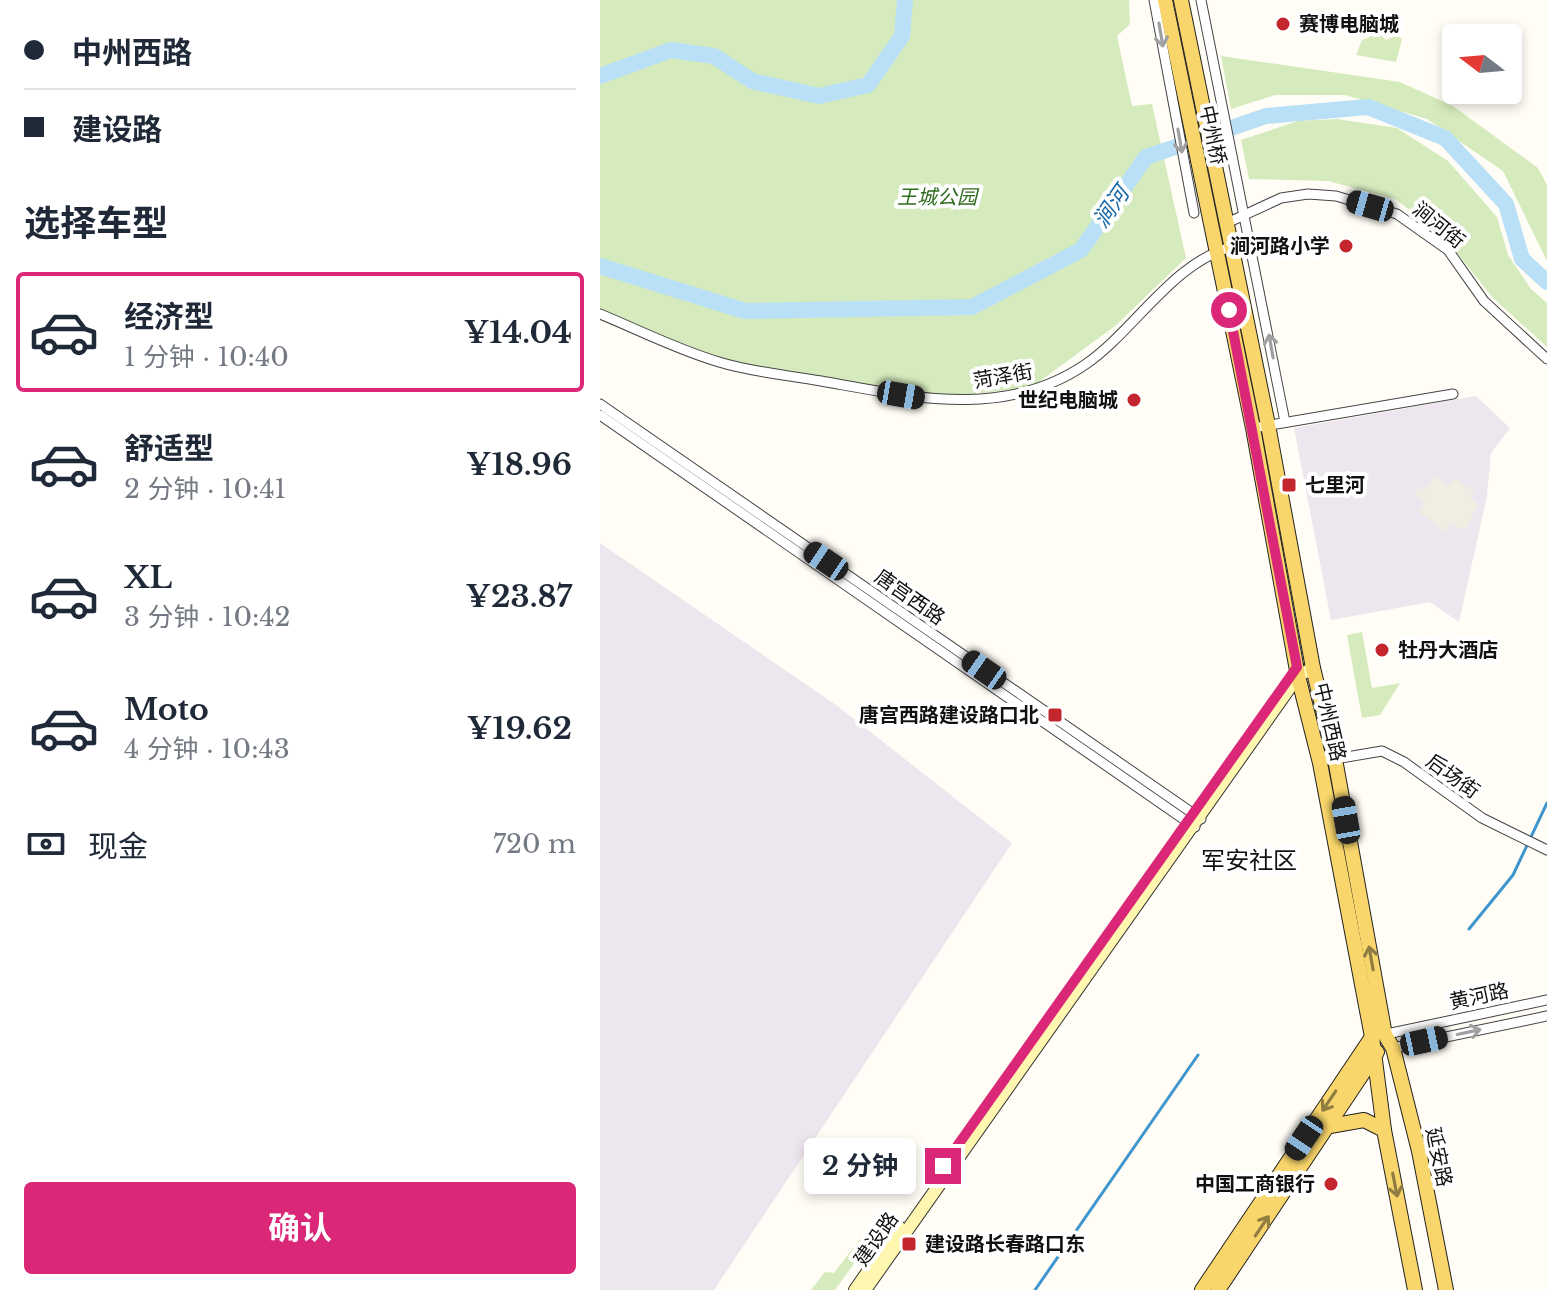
<!DOCTYPE html>
<html lang="zh">
<head>
<meta charset="utf-8">
<style>
	body { margin:0; font-family:"Libre Baskerville","Noto Sans SC",serif; background:#f6f6f7; color:#1f2937; height:100vh; display:flex; flex-direction:column; font-size:30px; white-space:nowrap }
	* { box-sizing:border-box; margin:0 }
	p { font-size:26px; color:#747a83 }
	.icon { flex:none; width:44px; height:44px; fill:none; stroke:currentColor; stroke-width:2; stroke-linecap:round; stroke-linejoin:round }
	.map { position:relative; flex:1; overflow:hidden }
	.drawer { display:flex; flex-direction:column; background:#fff; width:600px }
	.drawer>* { flex:none }
	.guide { display:grid; align-content:center; height:176px; padding:0 24px; background:#fff }
	.needle { width:52px; rotate:286deg }
	.buttons { position:absolute; left:842px; top:24px; display:grid; gap:16px }
	.buttons a { display:grid; place-items:center; width:80px; height:80px; border-radius:8px; background:#fff; box-shadow:0 4px 12px #0003; font-size:40px }
	.end { position:absolute; width:36px; height:36px; margin:-18px; border:10px solid #db2777; background:#fff; box-shadow:0 0 0 4px #fff }
	.from { border-radius:50% }
	.bubble { position:absolute; height:56px; border-radius:8px; background:#fff; box-shadow:0 4px 12px #0003; font-size:26px; font-weight:700; line-height:56px; text-align:center }
	.car { position:absolute; width:24px; height:48px; margin:-24px -12px; border-radius:10px; box-shadow:0 0 6px 2px #0007; background:linear-gradient(#222 24%,#8ab4d8 0 40%,#222 0 76%,#8ab4d8 0 86%,#222 0) }
	.guide b { display:flex; align-items:center; gap:28px; height:76px; font-size:30px }
	.guide b+b { border-top:2px solid #e0e1e3 }
	.guide i { width:20px; height:20px; background:#1f2937 }
	ul { padding:0; list-style:none }
	li { display:flex; align-items:center; gap:24px; height:120px; margin:0 16px 12px; padding:0 8px; border:4px solid transparent; border-radius:8px }
	li div { flex:1 }
	li b { display:block; font-size:30px }
	li em { font-style:normal; font-weight:700 }
	li.on { border-color:#db2777 }
	li>.icon { width:72px; height:72px; stroke-width:1.5 }
	h2 { padding:0 24px; font-size:36px; line-height:96px }
	.pay { display:flex; align-items:center; gap:20px; height:88px; padding:0 24px; font-size:30px }
	.pay p { margin-inline-start:auto }
	.cta { display:flex; gap:16px; margin-top:auto; padding:16px 24px }
	.cta a { flex:1; height:92px; border-radius:8px; background:#db2777; color:#fff; font-size:32px; font-weight:700; line-height:92px; text-align:center }
	main { display:flex; flex:1; min-height:0 }
	.map>svg:first-child { display:block }
	.industrial { fill:#eee6ef }
	.green { fill:#d5ebbd }
	.plaza { fill:#f1ede2 }
	.lines { fill:none; stroke-linecap:round; stroke-linejoin:round }
	.stream { stroke:#3f96cf; stroke-width:3 }
	.river { stroke:#b9e0f7; stroke-width:16 }
	.street-casing { stroke:#444; stroke-width:11 }
	.secondary-casing { stroke:#333; stroke-width:14 }
	.primary-casing { stroke:#222; stroke-width:16 }
	.street { stroke:#fff; stroke-width:9 }
	.secondary { stroke:#fff6b0; stroke-width:12 }
	.primary { stroke:#f9d66b; stroke-width:14 }
	.oneway { stroke:#a0a0a0 }
	.oneway2 { stroke:#917d42 }
	.route { stroke:#db2777; stroke-width:10 }
	.poi-dot { fill:#c4262e; stroke:#fff; stroke-width:3 }
	.labels { text-anchor:middle; dominant-baseline:central; stroke-width:8; stroke-linejoin:round; paint-order:stroke }
	.poi-label { font-size:20px; font-weight:bold; fill:#111; stroke:#fff; text-anchor:start }
	.street-label { font-size:20px; fill:#111; stroke:#fff }
	.park-label { font-size:20px; font-style:italic; fill:#2f6b1f; stroke:#fff }
	.water-label { font-size:22px; font-style:italic; fill:#1768a6; stroke:#fff }
	.quarter-label { font-size:24px; fill:#111; stroke:#fff }
</style>
</head>
<body>
<main>
<section class="drawer">
<div class="guide">
<b><i class="from"></i>中州西路</b>
<b><i></i>建设路</b>
</div>
<h2>选择车型</h2>
<ul>
<li class="on"><svg class="icon" aria-label="car" viewBox="0 0 24 24"><path d="M5 17H2v-5l4-1 3-4h7l3 4 3 1v5h-3M9 17h6M6 11h13"/><circle cx="7" cy="17" r="2"/><circle cx="17" cy="17" r="2"/></svg><div><b>经济型</b><p>1 分钟 · 10:40</p></div><em>¥14.04</em></li>
<li><svg class="icon" aria-label="car" viewBox="0 0 24 24"><path d="M5 17H2v-5l4-1 3-4h7l3 4 3 1v5h-3M9 17h6M6 11h13"/><circle cx="7" cy="17" r="2"/><circle cx="17" cy="17" r="2"/></svg><div><b>舒适型</b><p>2 分钟 · 10:41</p></div><em>¥18.96</em></li>
<li><svg class="icon" aria-label="car" viewBox="0 0 24 24"><path d="M5 17H2v-5l4-1 3-4h7l3 4 3 1v5h-3M9 17h6M6 11h13"/><circle cx="7" cy="17" r="2"/><circle cx="17" cy="17" r="2"/></svg><div><b>XL</b><p>3 分钟 · 10:42</p></div><em>¥23.87</em></li>
<li><svg class="icon" aria-label="car" viewBox="0 0 24 24"><path d="M5 17H2v-5l4-1 3-4h7l3 4 3 1v5h-3M9 17h6M6 11h13"/><circle cx="7" cy="17" r="2"/><circle cx="17" cy="17" r="2"/></svg><div><b>Moto</b><p>4 分钟 · 10:43</p></div><em>¥19.62</em></li>
</ul>
<div class="pay"><svg class="icon" aria-label="cash" viewBox="0 0 24 24"><path d="M3 7h18v10H3z"/><circle cx="12" cy="12" r="2"/></svg>现金<p>720 m</p></div>
<div class="cta"><a>确认</a></div>
</section>
<div class="map">
<svg width="947" height="1290" viewBox="0 0 947 1290">
	<rect width="100%" height="100%" fill="#fffdf5"/>
	<g class="industrial">
		<polygon points="876,396 910,428 891,453 887,496 859,622 830,602 731,620 694,428"/>
		<polygon points="0,543 236,705 412,843 114,1290 0,1290"/>
	</g>
	<g class="green">
		<polygon points="0,0 529,0 530,24 517,36 532,106 552,104 586,258 515,326 432,387 359,396 300,396 164,369 68,347 0,319"/>
		<polygon points="771,27 786,40 797,35 802,39 796,62 756,55 762,40 770,37"/>
		<polygon points="621,56 800,82 853,106 938,168 947,185 947,261 903,171 827,119 745,95 675,95 631,109"/>
		<polygon points="737,119 797,128 848,161 897,217 908,255 931,289 947,303 947,347 892,297 843,235 795,199 728,181 649,179 641,140 698,121"/>
		<polygon points="762,632 772,688 800,683 780,715 762,718 747,635"/>
		<polygon points="260,1239 269,1243 235,1290 211,1290 225,1272 234,1273"/>
	</g>
	<polygon class="plaza" points="834,476 849,486 855,478 875,493 871,499 878,504 865,530 850,524 845,532 819,512 825,502 814,495 820,487 825,489"/>
	<g class="lines">
		<g class="stream">
			<polyline points="869,929 913,875 947,803"/>
			<polyline points="435,1290 598,1055"/>
		</g>
		<g class="river">
			<polyline points="0,76 71,50 114,56 152,81 219,96 268,85 302,36 305,0"/>
			<polyline points="0,266 145,311 372,307 481,250 546,157 666,116 768,107 845,138 906,204 922,259 947,282"/>
		</g>
		<g class="street-casing">
			<g id="street">
				<polyline points="554,0 594,213"/>
				<polyline points="601,0 685,422"/>
				<polyline points="627,223 681,198 708,194 736,196 797,214 848,250 884,301 947,359"/>
				<path d="M0 314C39 330 78 350 119 362 151 372 187 375 221 381 311 397 405 420 486 364 534 331 574 261 632 247"/>
				<polyline points="0,404 601,819"/>
				<polyline points="0,415 595,827"/>
				<polyline points="653,428 853,394"/>
				<polyline points="735,759 782,751 804,762 882,818 947,850"/>
				<polyline points="782,1035 947,1000"/>
				<polyline points="793,1048 947,1016"/>
			</g>
		</g>
		<g class="secondary-casing">
			<g id="secondary">
				<polyline points="255,1290 299,1227"/>
				<polyline points="265,1290 698,676 713,668"/>
			</g>
		</g>
		<g class="primary-casing">
			<g id="primary">
				<polyline points="565,0 653,428 698,676 720,763 772,1037 784,1130 815,1290"/>
				<polyline points="581,0 668,425 713,668 735,759 785,1035 793,1048 819,1151 846,1290"/>
				<polyline points="730,1126 764,1120 784,1130"/>
				<polyline points="602,1290 772,1037"/>
				<polyline points="618,1290 777,1052"/>
			</g>
		</g>
		<use href="#street" class="street"/>
		<use href="#secondary" class="secondary"/>
		<use href="#primary" class="primary"/>
	</g>
	<defs><path id="oneway-shaft" d="M-6 0H5M1.5-3L5.5 0L1.5 3" fill="none" stroke-width="1.6" stroke-linecap="round" stroke-linejoin="round" transform="scale(2)"/></defs>
	<g class="oneway">
		<use href="#oneway-shaft" transform="translate(561 35) rotate(80)"/>
		<use href="#oneway-shaft" transform="translate(580 141) rotate(80)"/>
		<use href="#oneway-shaft" transform="translate(671 346) rotate(-100)"/>
		<use href="#oneway-shaft" transform="translate(869 1032) rotate(-12)"/>
	</g>
	<g class="oneway2">
		<use href="#oneway-shaft" transform="translate(771 958) rotate(-100)"/>
		<use href="#oneway-shaft" transform="translate(729 1101) rotate(124)"/>
		<use href="#oneway-shaft" transform="translate(795 1185) rotate(79)"/>
		<use href="#oneway-shaft" transform="translate(662 1226) rotate(-56)"/>
	</g>
	<g class="lines">
		<polyline class="route" points="343,1166 697,667 629,310"/>
	</g>
	<g class="poi-dot">
		<circle cx="683" cy="24" r="8"/>
		<circle cx="746" cy="246" r="8"/>
		<circle cx="534" cy="400" r="8"/>
		<rect x="681" y="477" width="16" height="16" rx="4"/>
		<circle cx="782" cy="650" r="8"/>
		<rect x="447" y="707" width="16" height="16" rx="4"/>
		<circle cx="731" cy="1184" r="8"/>
		<rect x="301" y="1236" width="16" height="16" rx="4"/>
	</g>
	<g class="labels">
		<g class="poi-label">
			<text x="699" y="24">赛博电脑城</text>
			<text x="730" y="246" text-anchor="end">涧河路小学</text>
			<text x="518" y="400" text-anchor="end">世纪电脑城</text>
			<text x="705" y="485">七里河</text>
			<text x="798" y="650">牡丹大酒店</text>
			<text x="439" y="715" text-anchor="end">唐宫西路建设路口北</text>
			<text x="715" y="1184" text-anchor="end">中国工商银行</text>
			<text x="325" y="1244">建设路长春路口东</text>
		</g>
		<g class="street-label">
			<text transform="translate(613 135) rotate(78)">中州桥</text>
			<text transform="translate(839 225) rotate(39)">涧河街</text>
			<text transform="translate(403 376) rotate(-10)">菏泽街</text>
			<text transform="translate(310 597) rotate(35)">唐宫西路</text>
			<text transform="translate(730 722) rotate(77)">中州西路</text>
			<text transform="translate(853 776) rotate(36)">后场街</text>
			<text transform="translate(879 996) rotate(-12)">黄河路</text>
			<text transform="translate(839 1157) rotate(78)">延安路</text>
			<text transform="translate(276 1239) rotate(-55)">建设路</text>
		</g>
		<g class="park-label">
			<text x="337" y="197">王城公园</text>
		</g>
		<g class="water-label">
			<text transform="translate(511 207) rotate(-55)">涧河</text>
		</g>
		<g class="quarter-label">
			<text x="649" y="860">军安社区</text>
		</g>
	</g>
</svg>
<div class="buttons">
<a><svg class="needle" viewBox="-14 -14 28 28"><path d="M0-13l5 13h-10z" fill="#e53935"/><path d="M0 13l5-13h-10z" fill="#747a83"/></svg></a>
</div>
<i class="end from" style="left:629px;top:310px"></i>
<i class="end" style="left:343px;top:1166px"></i>
<div class="bubble" style="left:204px;top:1138px;width:112px">2 分钟</div>
<i class="car" style="left:770px;top:206px;rotate:286deg"></i>
<i class="car" style="left:301px;top:395px;rotate:100deg"></i>
<i class="car" style="left:226px;top:561px;rotate:304deg"></i>
<i class="car" style="left:384px;top:670px;rotate:305deg"></i>
<i class="car" style="left:746px;top:820px;rotate:350deg"></i>
<i class="car" style="left:824px;top:1041px;rotate:78deg"></i>
<i class="car" style="left:704px;top:1138px;rotate:214deg"></i>
</div>
</main>
</body>
</html>
